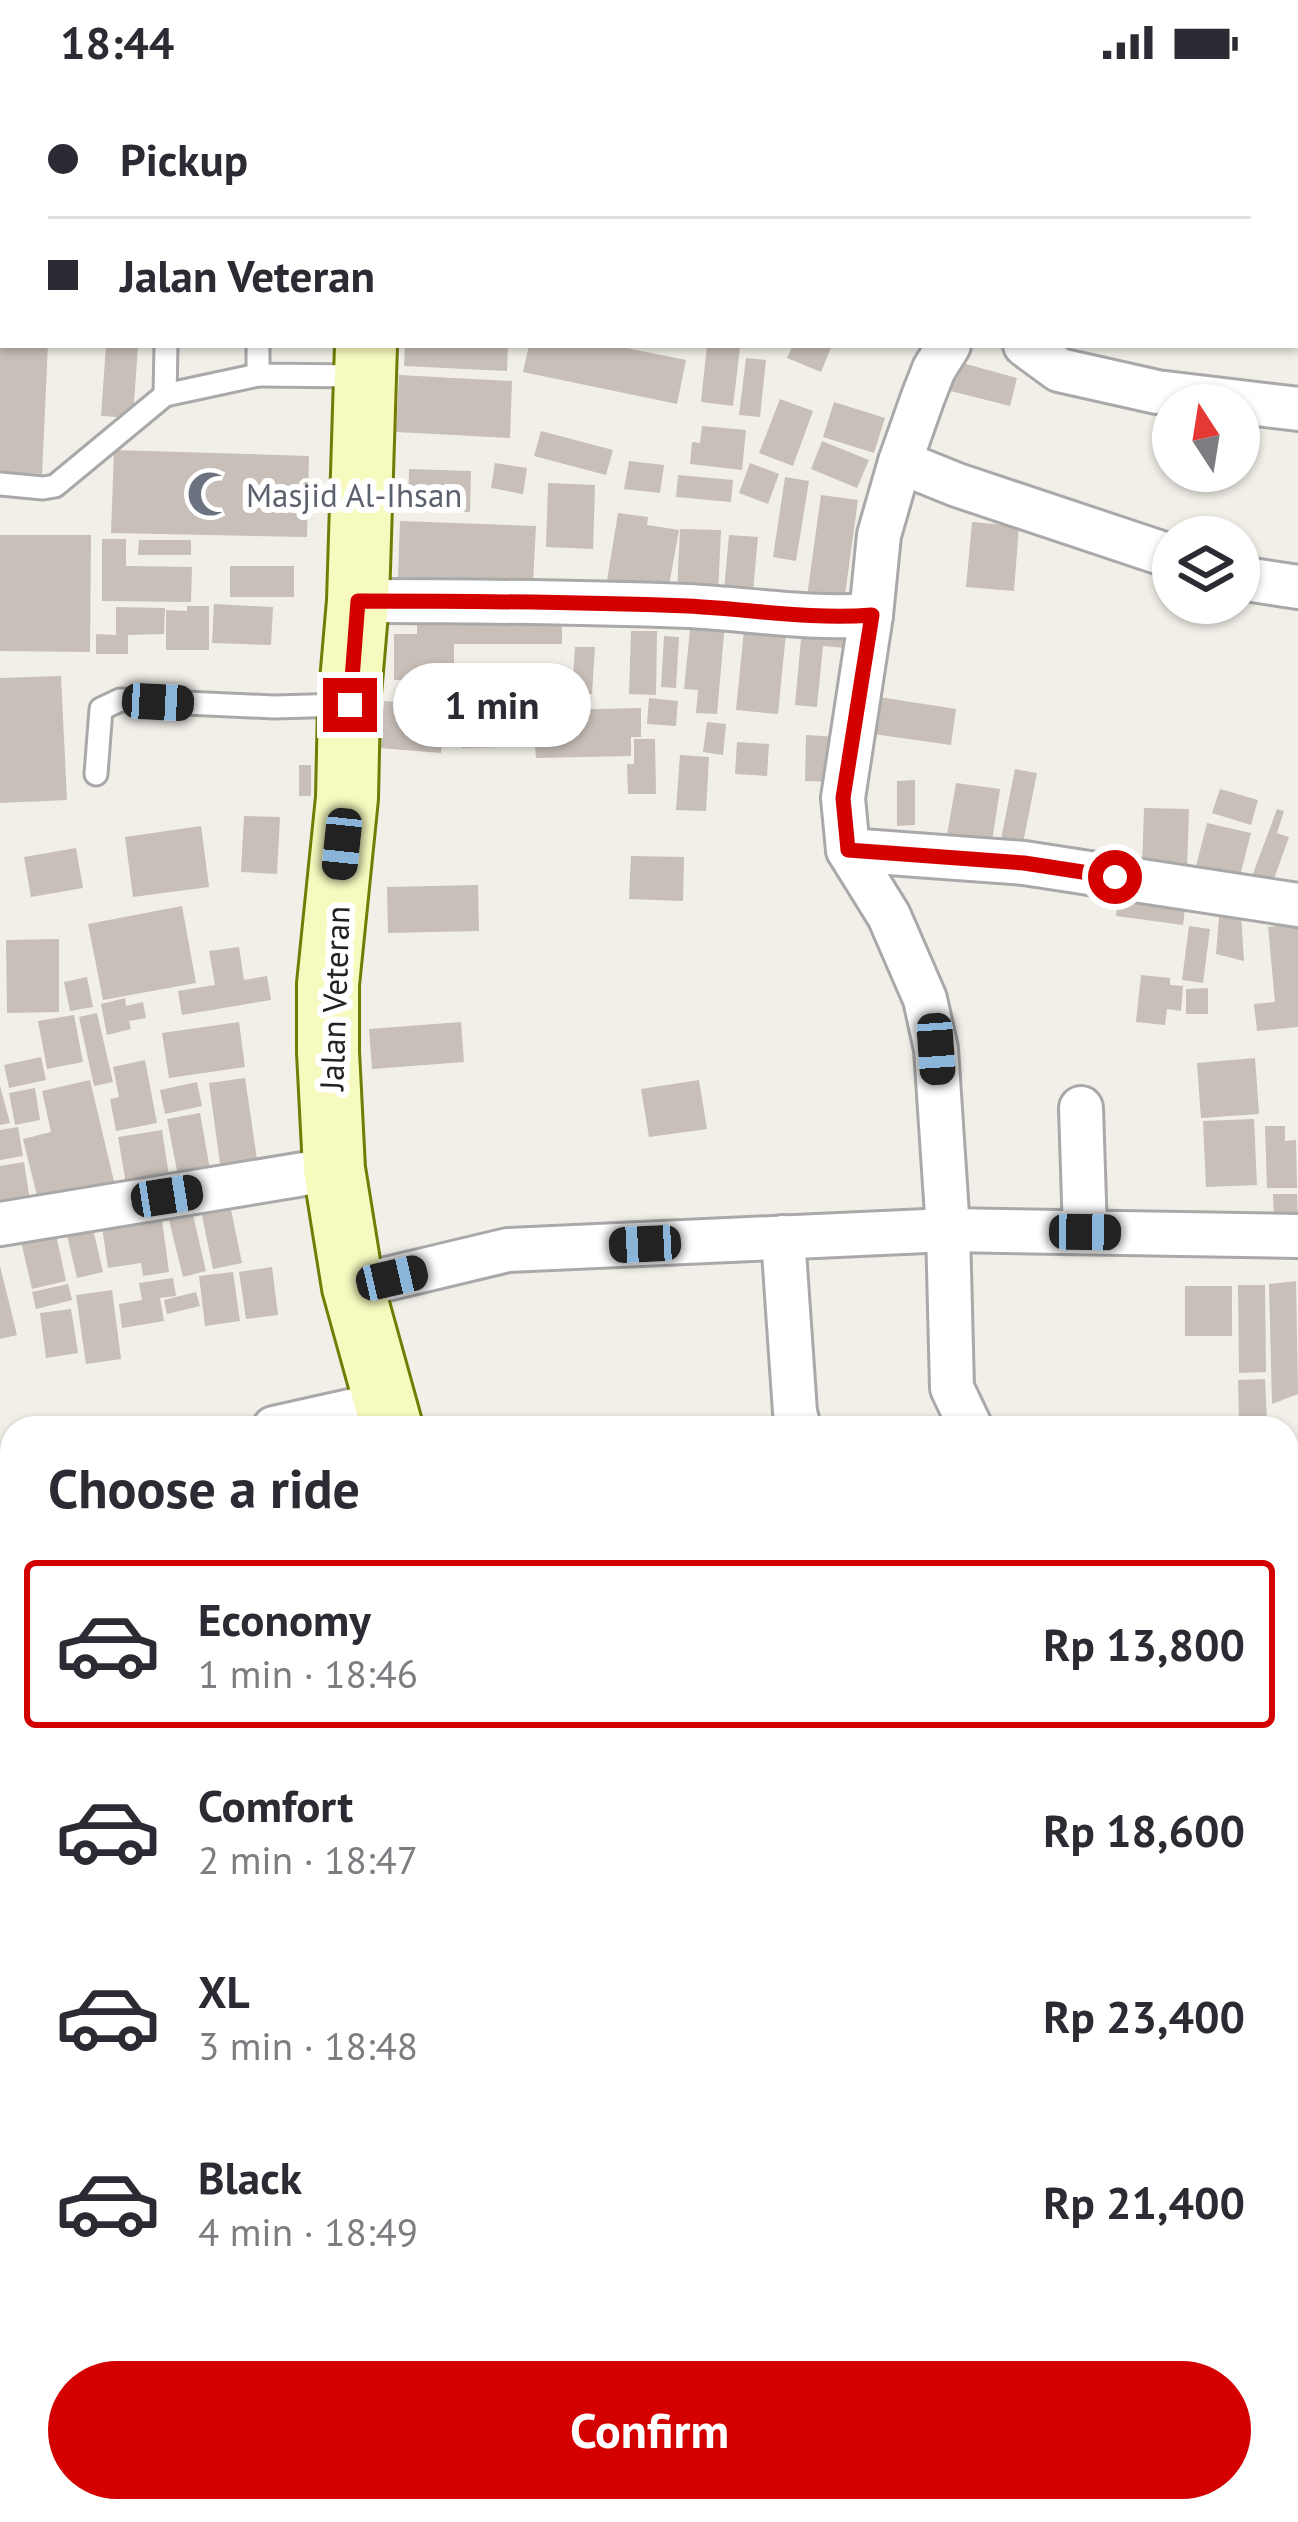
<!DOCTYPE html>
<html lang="en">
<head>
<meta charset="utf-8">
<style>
	body { margin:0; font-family:"PT Sans",sans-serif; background:#f7f7f7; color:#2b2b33; height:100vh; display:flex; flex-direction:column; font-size:45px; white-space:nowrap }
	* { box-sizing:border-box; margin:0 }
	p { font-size:39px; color:#7c7c81 }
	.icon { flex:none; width:66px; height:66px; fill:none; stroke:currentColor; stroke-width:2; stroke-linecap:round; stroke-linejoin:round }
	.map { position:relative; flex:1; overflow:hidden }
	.drawer { position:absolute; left:0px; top:1332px; width:1299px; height:1107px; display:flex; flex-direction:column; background:#fff; border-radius:36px 36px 0 0; box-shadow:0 3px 9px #0004 }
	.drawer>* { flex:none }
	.guide { position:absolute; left:0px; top:0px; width:1299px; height:264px; box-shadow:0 3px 9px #0004; display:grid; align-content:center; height:264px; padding:0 48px; background:#fff }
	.needle { width:78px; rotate:348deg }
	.fabs { position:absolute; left:1152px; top:300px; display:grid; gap:24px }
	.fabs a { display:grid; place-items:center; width:108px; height:108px; border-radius:50%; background:#fff; box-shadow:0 3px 9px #0004; font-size:60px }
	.end { position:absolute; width:54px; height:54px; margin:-27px; border:15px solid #d40000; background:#fff; box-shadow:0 0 0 6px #fff }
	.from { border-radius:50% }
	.bubble { position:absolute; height:84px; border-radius:42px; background:#fff; box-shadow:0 3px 9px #0004; font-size:39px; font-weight:800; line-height:84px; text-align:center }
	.car { position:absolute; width:36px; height:72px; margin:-36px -18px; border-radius:15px; box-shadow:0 0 9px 3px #0007; background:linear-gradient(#222 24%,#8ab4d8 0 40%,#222 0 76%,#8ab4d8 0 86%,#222 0) }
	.guide b { display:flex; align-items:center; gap:42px; height:114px; font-size:45px }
	.guide b+b { border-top:3px solid #e1e1e2 }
	.guide i { width:30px; height:30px; background:#2b2b33 }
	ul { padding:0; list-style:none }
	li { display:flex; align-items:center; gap:36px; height:168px; margin:0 24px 18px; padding:0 24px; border:6px solid transparent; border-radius:12px }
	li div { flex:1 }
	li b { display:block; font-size:45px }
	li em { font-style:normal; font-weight:800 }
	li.on { border-color:#d40000 }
	li>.icon { width:108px; height:108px; stroke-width:1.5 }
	h2 { padding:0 48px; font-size:54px; line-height:144px }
	.cta { display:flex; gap:24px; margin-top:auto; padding:24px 48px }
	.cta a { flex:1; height:138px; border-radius:72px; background:#d40000; color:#fff; font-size:48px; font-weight:800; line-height:138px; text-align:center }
	.status { display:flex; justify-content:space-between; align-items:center; height:84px; padding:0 60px; background:#fff; direction:ltr }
	.status svg { height:33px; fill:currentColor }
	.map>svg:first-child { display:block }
	.pitch { fill:#88e0be }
	.building { fill:#c7bfb8 }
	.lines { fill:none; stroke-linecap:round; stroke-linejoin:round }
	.lane-casing { stroke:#a9a9a9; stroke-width:27 }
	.street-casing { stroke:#a9a9a9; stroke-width:48 }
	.secondary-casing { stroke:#707d05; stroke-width:66 }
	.lane { stroke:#fff; stroke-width:21 }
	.street { stroke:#fff; stroke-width:42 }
	.secondary { stroke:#f7fabf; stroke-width:60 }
	.route { stroke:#d40000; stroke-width:15 }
	.labels { text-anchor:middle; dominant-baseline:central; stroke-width:12; stroke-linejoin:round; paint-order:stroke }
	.worship-label { font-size:33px; fill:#5b616d; stroke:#fff; text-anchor:start }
	.street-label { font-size:33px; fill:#222; stroke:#fff }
</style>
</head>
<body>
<div class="status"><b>18:44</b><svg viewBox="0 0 49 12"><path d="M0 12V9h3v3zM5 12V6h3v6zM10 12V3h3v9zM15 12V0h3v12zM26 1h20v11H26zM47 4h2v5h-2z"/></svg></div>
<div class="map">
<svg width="1298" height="2438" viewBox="0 0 1298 2438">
	<rect width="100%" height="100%" fill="#f2efe9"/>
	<polygon class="pitch" points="0,1910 12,1961 12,2139 0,2141"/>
	<g class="building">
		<polygon points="0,261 48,261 42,390 0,388"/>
		<polygon points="106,261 138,261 133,334 101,332"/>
		<polygon points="405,261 508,261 507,287 404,282"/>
		<polygon points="529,261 611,261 686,276 677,320 523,288"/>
		<polygon points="707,261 740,264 733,322 701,318"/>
		<polygon points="793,261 832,261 821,288 787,274"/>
		<polygon points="746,274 766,276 760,333 739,331"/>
		<polygon points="955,277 1017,294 1010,322 947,306"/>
		<polygon points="399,291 512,297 510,354 396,348"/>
		<polygon points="780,315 813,327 793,382 759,369"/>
		<polygon points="834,318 885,334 874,369 823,353"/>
		<polygon points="702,342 746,346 742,386 690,380 692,358 700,359"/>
		<polygon points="541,347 613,366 606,391 534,372"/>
		<polygon points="822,357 869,376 857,404 811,385"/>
		<polygon points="114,366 309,372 307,453 111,449"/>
		<polygon points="629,377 664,381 660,409 624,405"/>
		<polygon points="495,379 527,384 523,410 491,404"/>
		<polygon points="750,379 779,390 768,420 739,409"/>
		<polygon points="409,385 471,387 470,428 408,427"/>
		<polygon points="678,391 733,396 731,418 676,413"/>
		<polygon points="785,393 809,397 796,477 773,473"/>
		<polygon points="548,399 595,401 593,465 546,463"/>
		<polygon points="821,411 858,416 843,525 806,520"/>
		<polygon points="618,429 648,433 647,441 679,446 668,507 605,509"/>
		<polygon points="400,437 536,442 533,498 398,493"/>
		<polygon points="972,438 1019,442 1014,507 966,503"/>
		<polygon points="680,445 721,446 718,510 677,508"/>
		<polygon points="0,451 91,451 90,568 0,567"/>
		<polygon points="729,451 758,453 752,519 723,517"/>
		<polygon points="102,455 126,455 126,482 192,483 191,518 102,517"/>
		<polygon points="139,456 191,456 191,471 138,471"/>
		<rect x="230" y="482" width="64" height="31"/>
		<polygon points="214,520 273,523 271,561 212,559"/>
		<polygon points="187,522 209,522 209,566 166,566 166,526 187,527"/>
		<polygon points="116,523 165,524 164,550 128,551 128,570 96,570 96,550 116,551"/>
		<polygon points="691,536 725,539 717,630 696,629 698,606 684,605"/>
		<polygon points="562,540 562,560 454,560 454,596 394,596 394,550 417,550 417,541"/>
		<polygon points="802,544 857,549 856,565 823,562 817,623 795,621"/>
		<polygon points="744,546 786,549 778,630 736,626"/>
		<polygon points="631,547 657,547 656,611 629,610"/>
		<polygon points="664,552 679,553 676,604 661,603"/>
		<polygon points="575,563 595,563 592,610 572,610"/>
		<polygon points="61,592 67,716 0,719 0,594"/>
		<polygon points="879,613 956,625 951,661 873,650"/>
		<polygon points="649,614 678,617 676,642 647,640"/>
		<polygon points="384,617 445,621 441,669 380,664"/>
		<polygon points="641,624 641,653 631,653 631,672 536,674 535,662 462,664 461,628"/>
		<polygon points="707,638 726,640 723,671 703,668"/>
		<polygon points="806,651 838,653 836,698 805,697"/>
		<polygon points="634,655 655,655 656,710 628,710 627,680 634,680"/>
		<polygon points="737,658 769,660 767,692 735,690"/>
		<polygon points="680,671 709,673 706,727 676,726"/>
		<rect x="299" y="681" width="12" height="31"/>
		<polygon points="1015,685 1037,689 1023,759 1001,755"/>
		<polygon points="915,696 915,741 897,742 897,697"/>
		<polygon points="956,699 1000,705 992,758 947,751"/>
		<polygon points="1220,705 1258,716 1251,741 1212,729"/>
		<polygon points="1144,724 1189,725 1187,786 1142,785"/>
		<polygon points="1277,725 1284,727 1277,749 1289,753 1271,803 1251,795"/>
		<polygon points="244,732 280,733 277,790 241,788"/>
		<polygon points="1207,739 1251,749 1239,796 1195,786"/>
		<polygon points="201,742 209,803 133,813 125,753"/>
		<polygon points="76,764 83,804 31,813 24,773"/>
		<polygon points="631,772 684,773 683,817 629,815"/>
		<polygon points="478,801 479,847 388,849 387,803"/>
		<polygon points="1119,807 1186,816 1183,841 1116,832"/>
		<polygon points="182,822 196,899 103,916 88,840"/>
		<polygon points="1241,831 1244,877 1216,870 1219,832"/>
		<polygon points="1298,840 1298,943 1257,947 1254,920 1275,918 1268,843"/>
		<polygon points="1189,842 1210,845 1203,899 1182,896"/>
		<polygon points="59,855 59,928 7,929 6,856"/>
		<polygon points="239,863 244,896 267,892 271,916 182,931 178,907 215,901 209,867"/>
		<polygon points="1141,891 1170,894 1170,901 1183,902 1181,927 1167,925 1165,941 1136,938"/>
		<polygon points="87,893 93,923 70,927 64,898"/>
		<polygon points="1208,904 1208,930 1186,930 1186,905"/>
		<polygon points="125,914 126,922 143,918 146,934 129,937 131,945 107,951 101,920"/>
		<polygon points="97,929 113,998 94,1002 79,933"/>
		<polygon points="74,931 83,978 47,985 38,937"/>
		<polygon points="239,938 245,983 169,994 162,949"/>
		<polygon points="461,938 464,978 372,985 369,945"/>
		<polygon points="41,973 46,996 9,1004 4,981"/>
		<polygon points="1255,974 1259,1030 1201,1034 1197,979"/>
		<polygon points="145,976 157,1039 116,1047 110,1015 119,1013 113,983"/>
		<polygon points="245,994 258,1082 221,1087 209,999"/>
		<polygon points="90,996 116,1106 40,1124 23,1055 51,1048 42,1007"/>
		<polygon points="699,996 707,1045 649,1053 641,1005"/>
		<polygon points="197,998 202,1022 165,1030 160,1006"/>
		<polygon points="0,1002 10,1039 0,1041"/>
		<polygon points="35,1004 40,1036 15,1041 9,1009"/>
		<polygon points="200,1029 211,1091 179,1097 167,1035"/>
		<polygon points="1254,1035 1257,1101 1206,1103 1203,1037"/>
		<polygon points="1265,1042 1285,1042 1285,1057 1296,1056 1297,1104 1267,1104"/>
		<polygon points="18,1043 23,1072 0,1076 0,1046"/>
		<polygon points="162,1046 171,1105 128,1112 118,1053"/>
		<polygon points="24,1078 32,1129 0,1135 0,1082"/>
		<polygon points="1273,1110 1297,1110 1298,1135 1274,1136"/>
		<polygon points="228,1111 242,1179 213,1185 199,1117"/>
		<polygon points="190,1118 206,1187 183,1193 166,1124"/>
		<polygon points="160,1121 169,1188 143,1192 141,1179 108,1184 100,1129"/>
		<polygon points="54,1141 66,1197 32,1205 19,1149"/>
		<polygon points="93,1145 103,1188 77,1194 67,1151"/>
		<polygon points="0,1182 17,1251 0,1255"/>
		<polygon points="272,1183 278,1231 246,1235 239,1188"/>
		<polygon points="233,1188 240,1237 205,1242 199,1192"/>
		<polygon points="173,1194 176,1212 160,1214 164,1237 122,1244 119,1220 142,1216 139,1199"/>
		<polygon points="1296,1197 1298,1310 1272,1320 1269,1200"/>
		<polygon points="68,1200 72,1216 36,1225 32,1208"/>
		<polygon points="1238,1201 1265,1201 1266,1288 1239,1289"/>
		<rect x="1185" y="1202" width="47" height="50"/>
		<polygon points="112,1206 121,1275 86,1280 76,1211"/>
		<polygon points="196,1208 200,1222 167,1230 164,1216"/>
		<polygon points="71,1225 78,1269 46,1274 40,1229"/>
		<polygon points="1265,1295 1267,1338 1239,1339 1238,1296"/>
		<polygon points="1298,1445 1298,1508 1287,1483 1287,1450"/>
		<polygon points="1298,1565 1298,1607 1287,1612 1287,1570"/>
		<polygon points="1298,1612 1298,1640 1287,1644 1287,1616"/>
		<polygon points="1298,1646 1298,1685 1297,1685 1287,1650"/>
		<polygon points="1298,1734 1298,1780 1287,1784 1287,1738"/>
		<polygon points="1298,1786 1298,1811 1287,1815 1287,1790"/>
		<polygon points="1296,1868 1298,1943 1287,1947 1287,1872"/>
		<polygon points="1298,2040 1298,2167 1287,2171 1287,2044"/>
		<polygon points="1297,2387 1298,2435 1285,2438 1282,2427 1287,2427 1287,2389"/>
		<polygon points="592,2427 628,2427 632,2438 557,2438"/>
		<polygon points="712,2427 761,2427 763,2438 730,2438 729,2434 715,2437"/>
		<polygon points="765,2427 793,2427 795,2438 768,2438"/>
		<polygon points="811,2427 834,2427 836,2438 813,2438"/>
		<polygon points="936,2427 943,2427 944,2433 970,2427 988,2427 990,2438 938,2438"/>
		<polygon points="994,2427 1017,2427 1018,2438 996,2438"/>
		<polygon points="1023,2427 1076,2427 1078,2438 1024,2438"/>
		<polygon points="1083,2427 1105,2427 1106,2433 1085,2436"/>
		<polygon points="1150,2427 1179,2427 1182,2438 1152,2438"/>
		<polygon points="1196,2427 1222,2427 1224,2438 1199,2438"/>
		<polygon points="1225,2427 1249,2427 1251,2438 1228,2438"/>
		<polygon points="1253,2427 1278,2427 1280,2438 1256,2438"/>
	</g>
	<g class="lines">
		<g class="lane-casing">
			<g id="lane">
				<polyline points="258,261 258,291 359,292"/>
				<polyline points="165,311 166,261"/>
				<polyline points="0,400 43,404 55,402 165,311 258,291"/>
				<polyline points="96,690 101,625 120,616 274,623 345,621"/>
			</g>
		</g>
		<g class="street-casing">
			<g id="street">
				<polyline points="756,3 756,0"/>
				<polyline points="1138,3 1140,0"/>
				<polyline points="949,261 934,285 923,313 900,378 879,451 871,531 843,714 848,766 889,832 925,915 936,965 948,1146 952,1304 971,1344"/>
				<polyline points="1025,261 1059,286 1157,308 1298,325"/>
				<polyline points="900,378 957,401 1173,473"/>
				<polyline points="1239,494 1298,503"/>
				<path d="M358 517C468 517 578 518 688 522 749 525 811 536 871 531"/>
				<polyline points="848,766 1024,779 1298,821"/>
				<polyline points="1081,1024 1085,1148"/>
				<polyline points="0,1140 334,1085"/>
				<polyline points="783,1153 795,1328 799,1344"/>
				<polyline points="353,1203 508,1166 948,1146 1298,1152"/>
				<polyline points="274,1344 386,1319"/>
				<polyline points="0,1406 12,1403"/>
				<polyline points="1287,1561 1298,1557"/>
				<polyline points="0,1621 12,1681"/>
				<polyline points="1287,1680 1298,1703"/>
				<polyline points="1287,2283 1298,2311"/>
				<polyline points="1136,2427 1139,2438"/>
				<polyline points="298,2438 298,2427"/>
				<polyline points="848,2438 869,2427"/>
			</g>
		</g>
		<g class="secondary-casing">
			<g id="secondary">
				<polyline points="370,3 370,0"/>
				<polyline points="366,261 358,517 349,621 347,714 328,900 328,968 334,1085 353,1203 392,1344"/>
				<polyline points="1287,1990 1298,1985"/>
				<polyline points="0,2215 12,2213"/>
				<polyline points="687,2427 690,2438"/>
			</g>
		</g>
		<use href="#lane" class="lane"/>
		<use href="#street" class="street"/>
		<use href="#secondary" class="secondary"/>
	</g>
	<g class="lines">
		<path class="route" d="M350 621 358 517C468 517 578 518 688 522 749 525 811 536 872 531L843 714 848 766 1024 779 1115 793"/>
	</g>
	<defs>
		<g id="mosque-bare" transform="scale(3.6)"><path d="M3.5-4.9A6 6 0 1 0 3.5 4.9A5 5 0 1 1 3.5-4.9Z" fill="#6b7280" stroke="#fff" stroke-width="2.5" paint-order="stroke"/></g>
	</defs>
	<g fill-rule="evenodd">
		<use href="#mosque-bare" x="210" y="410"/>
	</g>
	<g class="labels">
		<g class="worship-label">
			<text x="246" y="410">Masjid Al-Ihsan</text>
		</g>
		<g class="street-label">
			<text transform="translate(334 914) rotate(-88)">Jalan Veteran</text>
		</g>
	</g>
</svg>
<div class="fabs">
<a><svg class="needle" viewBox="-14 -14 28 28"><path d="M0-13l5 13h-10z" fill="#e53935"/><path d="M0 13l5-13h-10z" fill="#7c7c81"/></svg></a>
<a><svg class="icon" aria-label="layers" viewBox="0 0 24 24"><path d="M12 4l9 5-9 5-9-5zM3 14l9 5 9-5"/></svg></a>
</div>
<i class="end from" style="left:1115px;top:793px"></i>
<i class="end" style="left:350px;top:621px"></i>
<div class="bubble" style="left:393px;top:579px;width:198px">1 min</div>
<i class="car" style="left:158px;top:618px;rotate:93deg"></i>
<i class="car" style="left:342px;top:760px;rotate:186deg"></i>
<i class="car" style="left:936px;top:965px;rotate:176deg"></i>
<i class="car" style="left:167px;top:1112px;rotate:81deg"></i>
<i class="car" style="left:1085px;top:1148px;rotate:91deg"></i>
<i class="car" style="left:645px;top:1160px;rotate:267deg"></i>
<i class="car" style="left:392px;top:1194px;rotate:77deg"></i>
<div class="guide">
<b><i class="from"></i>Pickup</b>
<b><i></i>Jalan Veteran</b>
</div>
<section class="drawer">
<h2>Choose a ride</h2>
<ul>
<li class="on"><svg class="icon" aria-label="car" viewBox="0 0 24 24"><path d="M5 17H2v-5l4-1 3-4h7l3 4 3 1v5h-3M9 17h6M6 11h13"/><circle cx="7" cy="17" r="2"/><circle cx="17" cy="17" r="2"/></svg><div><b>Economy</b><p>1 min · 18:46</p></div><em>Rp 13,800</em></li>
<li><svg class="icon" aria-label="car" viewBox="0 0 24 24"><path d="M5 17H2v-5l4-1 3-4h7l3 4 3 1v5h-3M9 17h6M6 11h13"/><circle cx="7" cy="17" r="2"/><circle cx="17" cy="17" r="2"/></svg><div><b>Comfort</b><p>2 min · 18:47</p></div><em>Rp 18,600</em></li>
<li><svg class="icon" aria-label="car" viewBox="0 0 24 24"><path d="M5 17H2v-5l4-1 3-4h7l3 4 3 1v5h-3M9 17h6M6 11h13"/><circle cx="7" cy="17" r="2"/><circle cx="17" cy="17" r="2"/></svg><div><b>XL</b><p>3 min · 18:48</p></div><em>Rp 23,400</em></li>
<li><svg class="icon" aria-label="car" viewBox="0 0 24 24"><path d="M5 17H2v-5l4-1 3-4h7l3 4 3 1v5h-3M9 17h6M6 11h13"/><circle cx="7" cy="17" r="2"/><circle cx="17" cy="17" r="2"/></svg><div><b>Black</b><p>4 min · 18:49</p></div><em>Rp 21,400</em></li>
</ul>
<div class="cta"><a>Confirm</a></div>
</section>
</div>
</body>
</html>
